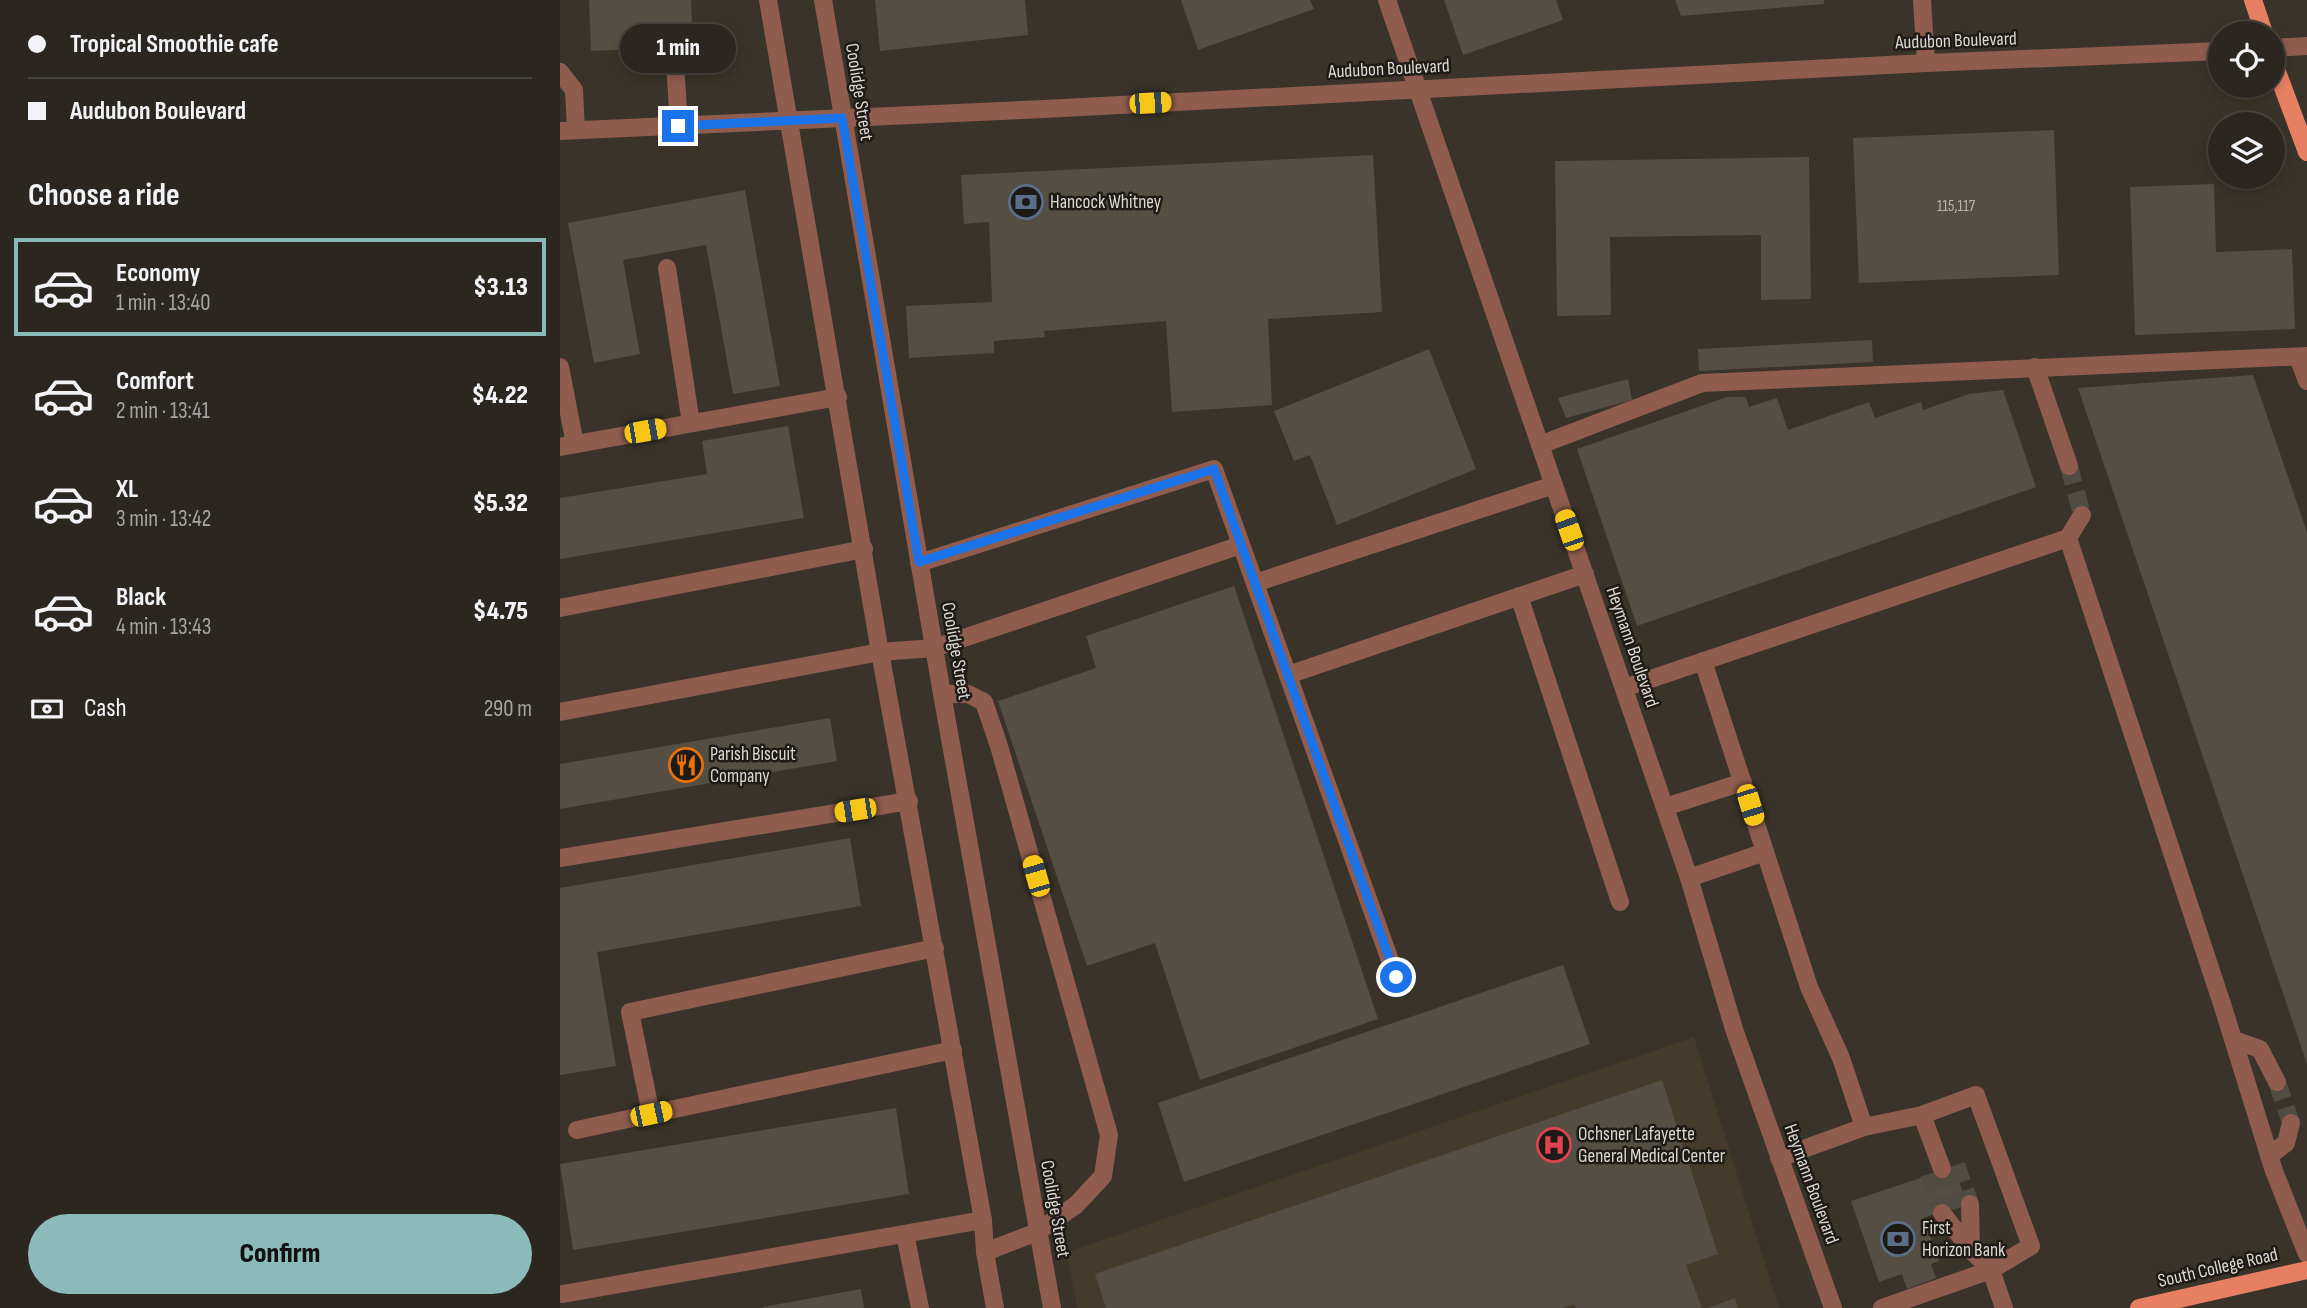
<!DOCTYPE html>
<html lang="en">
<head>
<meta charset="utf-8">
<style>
	body { margin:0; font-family:"Sofia Sans Condensed",sans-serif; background:#332e28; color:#f1f3f6; height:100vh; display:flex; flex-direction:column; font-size:26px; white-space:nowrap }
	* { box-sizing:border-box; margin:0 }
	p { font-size:23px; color:#a6a5a4 }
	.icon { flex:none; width:38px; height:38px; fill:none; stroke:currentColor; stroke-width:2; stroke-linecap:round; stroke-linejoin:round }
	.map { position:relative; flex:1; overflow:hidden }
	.drawer { display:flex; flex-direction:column; background:#2b261f; width:560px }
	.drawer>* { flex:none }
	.guide { display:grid; align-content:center; height:154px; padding:0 28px; background:#2b261f }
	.fabs { position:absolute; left:1648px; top:21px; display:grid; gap:14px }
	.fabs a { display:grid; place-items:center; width:77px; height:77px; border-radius:50%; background:#2b261f; box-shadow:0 4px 10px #0003,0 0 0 2px #47433d; font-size:35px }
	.end { position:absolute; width:32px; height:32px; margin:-16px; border:9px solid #1a73e8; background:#fff; box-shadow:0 0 0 4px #fff }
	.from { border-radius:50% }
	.bubble { position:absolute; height:49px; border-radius:24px; background:#2b261f; box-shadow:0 4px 10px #0003,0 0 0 2px #47433d; font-size:23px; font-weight:800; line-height:49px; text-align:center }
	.car { position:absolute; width:21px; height:42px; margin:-21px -10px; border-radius:9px; box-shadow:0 0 5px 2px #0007; background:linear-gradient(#f5c518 24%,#345 0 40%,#f5c518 0 76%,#345 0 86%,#f5c518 0) }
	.guide b { display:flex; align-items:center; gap:24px; height:66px; font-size:26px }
	.guide b+b { border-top:2px solid #47433d }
	.guide i { width:18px; height:18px; background:#f1f3f6 }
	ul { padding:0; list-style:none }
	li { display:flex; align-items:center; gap:21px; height:98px; margin:0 14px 10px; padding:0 14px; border:4px solid transparent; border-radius:0px }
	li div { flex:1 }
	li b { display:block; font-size:26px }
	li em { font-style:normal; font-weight:800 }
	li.current { border-color:#8bbbb9 }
	li>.icon { width:63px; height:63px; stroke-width:1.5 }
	h2 { padding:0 28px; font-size:32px; line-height:84px }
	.pay { display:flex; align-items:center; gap:18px; height:77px; padding:0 28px; font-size:26px }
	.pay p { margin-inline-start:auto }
	.cta { display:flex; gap:14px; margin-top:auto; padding:14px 28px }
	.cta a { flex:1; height:80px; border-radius:42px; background:#8bbbb9; color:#111; font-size:28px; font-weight:800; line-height:80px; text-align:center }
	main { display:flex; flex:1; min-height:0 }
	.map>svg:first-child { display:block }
	.built { fill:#443b2a }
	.building { fill:#544e43 }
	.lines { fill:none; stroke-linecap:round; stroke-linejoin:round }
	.minor-tunnel { stroke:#514c42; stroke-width:18; stroke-dasharray:18 9; stroke-linecap:butt }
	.minor { stroke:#8f5c4e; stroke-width:18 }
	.major { stroke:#e77f63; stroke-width:18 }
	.route { stroke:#1a73e8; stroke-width:9 }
	.labels { text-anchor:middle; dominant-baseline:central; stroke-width:5; stroke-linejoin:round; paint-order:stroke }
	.number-label { font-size:16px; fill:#bab6ae }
	.street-label { font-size:19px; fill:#dcd8d2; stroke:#1e1b17 }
	.poi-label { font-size:19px; fill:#dcd8d2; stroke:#1e1b17; text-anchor:start }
</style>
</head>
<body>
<main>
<section class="drawer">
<div class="guide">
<b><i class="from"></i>Tropical Smoothie cafe</b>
<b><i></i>Audubon Boulevard</b>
</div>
<h2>Choose a ride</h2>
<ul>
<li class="current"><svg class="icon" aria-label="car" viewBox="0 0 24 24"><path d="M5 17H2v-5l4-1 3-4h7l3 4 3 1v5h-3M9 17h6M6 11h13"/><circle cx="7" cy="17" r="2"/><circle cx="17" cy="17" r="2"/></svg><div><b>Economy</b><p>1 min · 13:40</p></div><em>$3.13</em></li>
<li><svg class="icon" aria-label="car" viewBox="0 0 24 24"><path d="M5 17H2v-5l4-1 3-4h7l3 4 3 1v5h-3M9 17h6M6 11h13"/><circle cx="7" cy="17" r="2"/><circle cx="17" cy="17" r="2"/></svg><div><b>Comfort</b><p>2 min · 13:41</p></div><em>$4.22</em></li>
<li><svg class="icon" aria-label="car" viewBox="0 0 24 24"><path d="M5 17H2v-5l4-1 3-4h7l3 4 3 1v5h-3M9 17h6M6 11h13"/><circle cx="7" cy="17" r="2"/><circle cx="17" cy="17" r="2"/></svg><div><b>XL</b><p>3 min · 13:42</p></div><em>$5.32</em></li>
<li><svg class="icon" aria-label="car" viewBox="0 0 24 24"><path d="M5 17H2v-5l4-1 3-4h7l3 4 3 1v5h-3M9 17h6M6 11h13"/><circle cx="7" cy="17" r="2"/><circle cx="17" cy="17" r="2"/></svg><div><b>Black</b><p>4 min · 13:43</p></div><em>$4.75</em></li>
</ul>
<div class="pay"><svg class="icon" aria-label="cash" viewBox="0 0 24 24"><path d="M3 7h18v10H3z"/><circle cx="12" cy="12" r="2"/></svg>Cash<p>290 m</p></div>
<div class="cta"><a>Confirm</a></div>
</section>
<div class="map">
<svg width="1747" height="1308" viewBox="0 0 1747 1308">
	<rect width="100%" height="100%" fill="#393329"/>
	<polygon class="built" points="1134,1037 1219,1308 517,1308 507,1252"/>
	<g class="building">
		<polygon points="29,0 131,0 133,46 31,51"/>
		<polygon points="315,0 465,0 468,35 320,51"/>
		<polygon points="621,0 750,0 754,9 638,50"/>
		<polygon points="884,0 996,0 1003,20 903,55"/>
		<polygon points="1115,0 1264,0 1264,4 1121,16"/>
		<polygon points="1494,130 1499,275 1299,283 1293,138"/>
		<polygon points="813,155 822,312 708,319 712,405 612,412 606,321 484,331 485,337 434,341 434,353 349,358 346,306 432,302 429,222 404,224 401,175"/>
		<polygon points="1249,157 1251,299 1201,300 1201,235 1050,237 1051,315 997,316 995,161"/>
		<polygon points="1654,184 1656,252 1732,249 1735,329 1575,335 1570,187"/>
		<polygon points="185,190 220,386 173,394 146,245 63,260 80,354 34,363 8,223"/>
		<polygon points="1312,340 1313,362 1139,371 1138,349"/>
		<polygon points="869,349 916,469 777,525 750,455 734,461 714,411"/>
		<polygon points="1693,375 1747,532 1747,1064 1518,388"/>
		<polygon points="1068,379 1072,400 1006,418 998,398"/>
		<polygon points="1443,390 1476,487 1077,626 1017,449 1167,397 1186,397 1189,407 1217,398 1228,430 1309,402 1315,418 1361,402 1363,410 1409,394"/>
		<polygon points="228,426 244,518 0,559 0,498 147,474 142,441"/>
		<polygon points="674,586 818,1019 640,1080 595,943 527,966 438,701 536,668 526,636"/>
		<polygon points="270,718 277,761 0,809 0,764"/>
		<polygon points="290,838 301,906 37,952 56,1066 0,1075 0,888"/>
		<polygon points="1003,965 1030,1044 624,1182 598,1103"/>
		<polygon points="1102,1080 1158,1254 1126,1265 1142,1308 1016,1308 1014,1304 1002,1308 546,1308 535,1274"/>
		<polygon points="336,1108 349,1194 13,1250 0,1164"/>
		<polygon points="1394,1167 1406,1202 1364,1218 1379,1261 1371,1264 1376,1278 1347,1289 1342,1274 1319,1282 1291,1201"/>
		<polygon points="301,1289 304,1308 203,1308 203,1307"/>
		<polygon points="1175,1298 1178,1308 1148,1308"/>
	</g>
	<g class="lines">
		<g class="minor-tunnel">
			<polyline points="1509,466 1522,515"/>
			<polyline points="1717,1082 1731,1123"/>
			<polyline points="1396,1165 1410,1204"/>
			<polyline points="1382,1169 1396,1209"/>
			<polyline points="1369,1174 1382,1213"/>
		</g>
		<g class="minor">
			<polyline points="208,0 320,652 423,1220 425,1252 435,1308"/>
			<polyline points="263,0 382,694 492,1308"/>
			<polyline points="827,0 1129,878 1174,1029 1273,1308"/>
			<polyline points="1362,0 1366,63"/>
			<polyline points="1713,48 1747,46"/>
			<polyline points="115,63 119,126"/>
			<polyline points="0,72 14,90 16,130"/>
			<polyline points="0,131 484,109 1366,63 1661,51"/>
			<polyline points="107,268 131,423"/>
			<polyline points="1738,357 1747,381"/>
			<polyline points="0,367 15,444"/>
			<polyline points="1475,367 1509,466"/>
			<polyline points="980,445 1142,383 1747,356"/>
			<polyline points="0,447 278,397"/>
			<polyline points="1508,538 1522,515"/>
			<polyline points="359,563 654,469 836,977"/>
			<polyline points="695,583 994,485"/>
			<polyline points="959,596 1060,902"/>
			<polyline points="0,608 304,549"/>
			<polyline points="1143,661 1249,987 1281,1058 1304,1127"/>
			<polyline points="728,675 1025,574"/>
			<polyline points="1064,688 1508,538 1663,1007 1714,1171 1747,1254"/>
			<polyline points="382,694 408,694 424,702 439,746 549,1135 543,1176 516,1205 477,1232 425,1252"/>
			<polyline points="0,712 320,652 374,648 681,545"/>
			<polyline points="1105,807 1183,782"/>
			<polyline points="0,858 349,801"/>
			<polyline points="1129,878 1205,852"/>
			<polyline points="375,948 70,1012 91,1114 393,1050"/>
			<polyline points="1674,1040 1700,1049 1717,1082"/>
			<polyline points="1362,1115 1382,1169"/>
			<polyline points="17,1130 91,1114"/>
			<polyline points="1709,1156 1726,1143 1731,1123"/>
			<polyline points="1219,1158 1304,1127 1362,1115 1416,1095 1471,1246 1431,1270 1322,1308"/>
			<polyline points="1410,1204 1411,1250"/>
			<polyline points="1382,1213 1411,1250 1431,1270 1444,1308"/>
			<polyline points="345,1234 360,1308"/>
			<polyline points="3,1294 423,1220"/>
		</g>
		<g class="major">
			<polyline points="1693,0 1704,33"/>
			<polyline points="1713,61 1747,152"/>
			<polyline points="1579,1308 1747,1270"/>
		</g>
	</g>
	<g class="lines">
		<polyline class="route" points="118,126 282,118 359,562 654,469 836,977"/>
	</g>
	<defs>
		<g id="bank-ring" transform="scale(1.75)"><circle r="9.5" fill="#1e1b17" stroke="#5c6f8a" stroke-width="1.5"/><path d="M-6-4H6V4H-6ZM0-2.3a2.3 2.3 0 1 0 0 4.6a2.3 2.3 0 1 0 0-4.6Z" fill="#5c6f8a"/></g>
		<g id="restaurant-ring" transform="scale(1.75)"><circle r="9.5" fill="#1e1b17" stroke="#e8710a" stroke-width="1.5"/><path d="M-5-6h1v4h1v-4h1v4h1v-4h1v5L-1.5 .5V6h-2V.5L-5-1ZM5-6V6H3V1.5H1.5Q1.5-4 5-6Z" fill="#e8710a"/></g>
		<g id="hospital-ring" transform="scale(1.75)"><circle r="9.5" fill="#1e1b17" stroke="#e0444e" stroke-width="1.5"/><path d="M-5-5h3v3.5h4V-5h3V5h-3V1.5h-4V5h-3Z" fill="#e0444e"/></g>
	</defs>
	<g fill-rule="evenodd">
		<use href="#bank-ring" x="466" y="202"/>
		<use href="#restaurant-ring" x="126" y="765"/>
		<use href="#hospital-ring" x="994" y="1145"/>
		<use href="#bank-ring" x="1338" y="1239"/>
	</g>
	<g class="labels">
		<g class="number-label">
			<text x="1396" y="206">115,117</text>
		</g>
		<g class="street-label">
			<text transform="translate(1396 41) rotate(-2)">Audubon Boulevard</text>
			<text transform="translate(829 69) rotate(-3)">Audubon Boulevard</text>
			<text transform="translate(299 92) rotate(81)">Coolidge Street</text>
			<text transform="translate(1072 647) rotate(71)">Heymann Boulevard</text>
			<text transform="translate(396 651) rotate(80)">Coolidge Street</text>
			<text transform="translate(1251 1184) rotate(70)">Heymann Boulevard</text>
			<text transform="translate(495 1209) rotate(80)">Coolidge Street</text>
			<text transform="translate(1658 1268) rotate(-13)">South College Road</text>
		</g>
		<g class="poi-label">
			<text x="490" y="202">Hancock Whitney</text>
			<text x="150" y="754">Parish Biscuit<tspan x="150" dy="22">Company</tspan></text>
			<text x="1018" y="1134">Ochsner Lafayette<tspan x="1018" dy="22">General Medical Center</tspan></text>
			<text x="1362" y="1228">First<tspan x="1362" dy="22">Horizon Bank</tspan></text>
		</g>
	</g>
</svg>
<div class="fabs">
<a><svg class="icon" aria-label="locate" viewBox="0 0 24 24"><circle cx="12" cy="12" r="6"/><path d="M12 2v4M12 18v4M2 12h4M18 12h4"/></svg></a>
<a><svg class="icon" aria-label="layers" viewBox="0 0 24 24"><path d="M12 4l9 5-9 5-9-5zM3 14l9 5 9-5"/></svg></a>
</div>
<i class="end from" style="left:836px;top:977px"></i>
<i class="end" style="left:118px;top:126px"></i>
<div class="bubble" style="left:60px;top:24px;width:116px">1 min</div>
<i class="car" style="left:590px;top:103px;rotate:87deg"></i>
<i class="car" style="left:85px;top:431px;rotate:80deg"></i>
<i class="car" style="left:1009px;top:530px;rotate:341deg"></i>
<i class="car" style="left:1190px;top:805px;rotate:163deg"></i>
<i class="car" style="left:295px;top:810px;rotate:261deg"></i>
<i class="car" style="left:476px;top:876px;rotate:344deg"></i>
<i class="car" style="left:91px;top:1114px;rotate:78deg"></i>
</div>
</main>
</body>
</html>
